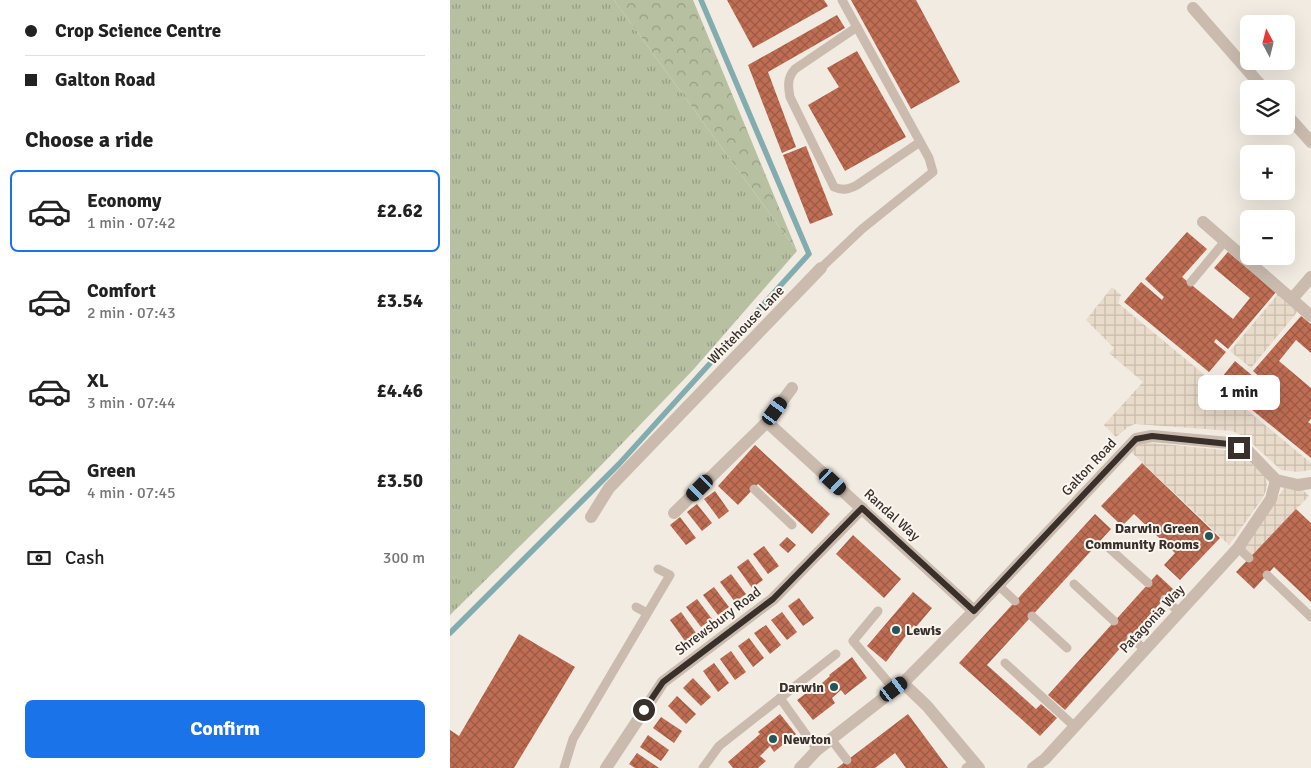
<!DOCTYPE html>
<html lang="en">
<head>
<meta charset="utf-8">
<style>
	body { margin:0; font-family:Signika,sans-serif; background:#f6f6f6; color:#222; height:100vh; display:flex; flex-direction:column; font-size:19px; white-space:nowrap }
	* { box-sizing:border-box; margin:0 }
	p { font-size:16px; color:#767676 }
	.icon { flex:none; width:28px; height:28px; fill:none; stroke:currentColor; stroke-width:2; stroke-linecap:round; stroke-linejoin:round }
	.map { position:relative; flex:1; overflow:hidden }
	.details { display:flex; flex-direction:column; background:#fff; width:450px }
	.details>* { flex:none }
	.hud { display:grid; align-content:center; height:110px; padding:0 25px; background:#fff }
	.needle { width:32px; rotate:353deg }
	.buttons { position:absolute; left:790px; top:15px; display:grid; gap:10px }
	.buttons a { display:grid; place-items:center; width:55px; height:55px; border-radius:8px; background:#fff; box-shadow:0 5px 20px #0002; font-size:25px }
	.end { position:absolute; width:22px; height:22px; margin:-11px; border:6px solid #39302c; background:#fff; box-shadow:0 0 0 2px #fff }
	.from { border-radius:50% }
	.bubble { position:absolute; height:35px; border-radius:8px; background:#fff; box-shadow:0 5px 20px #0002; font-size:16px; font-weight:700; line-height:35px; text-align:center }
	.car { position:absolute; width:15px; height:30px; margin:-15px -8px; border-radius:6px; box-shadow:0 0 4px 1px #0007; background:linear-gradient(#222 24%,#8ab4d8 0 40%,#222 0 76%,#8ab4d8 0 86%,#222 0) }
	.hud b { display:flex; align-items:center; gap:18px; height:48px; font-size:19px }
	.hud b+b { border-top:1px solid #e0e0e0 }
	.hud i { width:12px; height:12px; background:#222 }
	ul { padding:0; list-style:none }
	li { display:flex; align-items:center; gap:15px; height:82px; margin:0 10px 8px; padding:0 15px; border:2px solid transparent; border-radius:8px }
	li div { flex:1 }
	li b { display:block; font-size:19px }
	li em { font-style:normal; font-weight:700 }
	li.on { border-color:#1a73e8 }
	li>.icon { width:45px; height:45px; stroke-width:1.5 }
	h2 { padding:0 25px; font-size:22px; line-height:60px }
	.pay { display:flex; align-items:center; gap:12px; height:55px; padding:0 25px; font-size:19px }
	.pay p { margin-inline-start:auto }
	.button { display:flex; gap:10px; margin-top:auto; padding:10px 25px }
	.button a { flex:1; height:58px; border-radius:8px; background:#1a73e8; color:#fff; font-size:20px; font-weight:700; line-height:58px; text-align:center }
	main { display:flex; flex:1; min-height:0 }
	.map>svg:first-child { display:block }
	.grass { fill:url(#grass-tufts) }
	.forest { fill:url(#forest-crowns) }
	.plaza { fill:url(#plaza-grid) }
	.lines { fill:none; stroke-linecap:round; stroke-linejoin:round }
	.stream { stroke:#82acae; stroke-width:5.5 }
	.building { fill:url(#building-cross-hatch) }
	.service { stroke:#cabbae; stroke-width:9 }
	.minor { stroke:#cabbae; stroke-width:12 }
	.route { stroke:#39302c; stroke-width:6 }
	.poi-dot { fill:#235659; stroke:#faf5ee; stroke-width:2 }
	.labels { text-anchor:middle; dominant-baseline:central; stroke-width:4; stroke-linejoin:round; paint-order:stroke }
	.street-label { font-size:14px; fill:#39302c; stroke:#faf5ee }
	.poi-label { font-size:14px; font-weight:bold; fill:#39302c; stroke:#faf5ee; text-anchor:end }
</style>
</head>
<body>
<main>
<section class="details">
<div class="hud">
<b><i class="from"></i>Crop Science Centre</b>
<b><i></i>Galton Road</b>
</div>
<h2>Choose a ride</h2>
<ul>
<li class="on"><svg class="icon" aria-label="car" viewBox="0 0 24 24"><path d="M5 17H2v-5l4-1 3-4h7l3 4 3 1v5h-3M9 17h6M6 11h13"/><circle cx="7" cy="17" r="2"/><circle cx="17" cy="17" r="2"/></svg><div><b>Economy</b><p>1 min · 07:42</p></div><em>£2.62</em></li>
<li><svg class="icon" aria-label="car" viewBox="0 0 24 24"><path d="M5 17H2v-5l4-1 3-4h7l3 4 3 1v5h-3M9 17h6M6 11h13"/><circle cx="7" cy="17" r="2"/><circle cx="17" cy="17" r="2"/></svg><div><b>Comfort</b><p>2 min · 07:43</p></div><em>£3.54</em></li>
<li><svg class="icon" aria-label="car" viewBox="0 0 24 24"><path d="M5 17H2v-5l4-1 3-4h7l3 4 3 1v5h-3M9 17h6M6 11h13"/><circle cx="7" cy="17" r="2"/><circle cx="17" cy="17" r="2"/></svg><div><b>XL</b><p>3 min · 07:44</p></div><em>£4.46</em></li>
<li><svg class="icon" aria-label="car" viewBox="0 0 24 24"><path d="M5 17H2v-5l4-1 3-4h7l3 4 3 1v5h-3M9 17h6M6 11h13"/><circle cx="7" cy="17" r="2"/><circle cx="17" cy="17" r="2"/></svg><div><b>Green</b><p>4 min · 07:45</p></div><em>£3.50</em></li>
</ul>
<div class="pay"><svg class="icon" aria-label="cash" viewBox="0 0 24 24"><path d="M3 7h18v10H3z"/><circle cx="12" cy="12" r="2"/></svg>Cash<p>300 m</p></div>
<div class="button"><a>Confirm</a></div>
</section>
<div class="map">
<svg width="861" height="768" viewBox="0 0 861 768">
	<defs>
		<pattern id="grass-tufts" width="24" height="20" patternUnits="userSpaceOnUse" patternTransform="scale(1.25)"><rect width="24" height="20" fill="#b7c1a2"/><path d="M3 7l-1-3M5 7V3M7 7l1-3M15 17l-1-3M17 17v-4M19 17l1-3" fill="none" stroke="#969d84"/></pattern>
		<pattern id="forest-crowns" width="20" height="18" patternUnits="userSpaceOnUse" patternTransform="scale(1.25)"><rect width="20" height="18" fill="#b7c1a2"/><path d="M2 6a3 3 0 1 1 6 0M12 15a3 3 0 1 1 6 0" fill="none" stroke="#969d84"/></pattern>
		<pattern id="plaza-grid" width="8" height="8" patternUnits="userSpaceOnUse" patternTransform="scale(1.25)"><rect width="8" height="8" fill="#e9dbca"/><path d="M0 4h8M4 0v8" fill="none" stroke="#c9bcae"/></pattern>
		<pattern id="building-cross-hatch" width="8" height="8" patternUnits="userSpaceOnUse" patternTransform="scale(1.25)"><rect width="8" height="8" fill="#bf6d53"/><path d="M0 0l8 8M0 8l8-8" fill="none" stroke="#9c5a45"/></pattern>
	</defs>
	<rect width="100%" height="100%" fill="#f2ebe2"/>
	<polygon class="grass" points="0,0 164,0 347,251 243,370 133,484 0,615"/>
	<polygon class="forest" points="164,0 243,0 347,251"/>
	<g class="plaza">
		<polygon points="662,287 671,295 668,303 861,463 861,470 848,472 831,470 795,437 782,431 685,424 678,427 666,437 654,425 693,382 659,353 664,348 636,320"/>
		<polygon points="828,294 848,311 801,368 780,351"/>
		<polygon points="691,442 784,451 794,457 815,476 817,483 816,491 812,499 779,545 679,450"/>
		<polygon points="834,488 853,490 859,496 801,556 793,549"/>
	</g>
	<g class="lines">
		<polyline class="stream" points="0,633 169,464 359,254 251,0"/>
	</g>
	<g class="building">
		<polygon points="277,0 374,0 378,6 303,48"/>
		<polygon points="401,0 466,0 510,82 461,109"/>
		<polygon points="387,15 395,28 318,72 346,147 332,153 298,65"/>
		<polygon points="407,51 456,137 395,171 358,105 389,87 377,68"/>
		<polygon points="356,146 383,215 360,224 333,155"/>
		<polygon points="737,232 757,249 732,277 783,319 800,298 764,268 778,252 826,292 778,349 766,339 764,342 776,352 759,372 674,302 691,282 712,300 713,298 714,297 695,279"/>
		<polygon points="851,316 861,324 861,353 846,340 829,361 861,388 861,419 858,422 861,424 861,458 768,382 785,361 810,382 812,379 803,371"/>
		<polygon points="305,445 380,514 362,534 308,484 288,505 268,486"/>
		<polygon points="692,463 770,538 730,580 714,565 725,553 684,514 672,526 651,506"/>
		<polygon points="265,491 279,511 269,519 254,499"/>
		<polygon points="247,504 262,523 252,531 237,512"/>
		<polygon points="846,509 861,523 861,602 824,567 804,589 786,572"/>
		<polygon points="645,514 661,529 537,665 586,709 591,704 607,718 590,736 509,663"/>
		<polygon points="230,517 246,538 236,545 220,525"/>
		<polygon points="403,535 451,579 434,598 386,554"/>
		<polygon points="337,537 346,545 338,553 329,545"/>
		<polygon points="314,546 329,566 318,574 303,554"/>
		<polygon points="298,559 313,580 302,588 287,567"/>
		<polygon points="281,574 296,594 285,602 270,582"/>
		<polygon points="707,574 723,589 615,710 598,695"/>
		<polygon points="264,587 279,607 268,615 253,595"/>
		<polygon points="463,592 482,608 466,627 464,625 436,662 417,646"/>
		<polygon points="349,598 364,618 353,626 338,606"/>
		<polygon points="247,599 262,619 251,627 236,607"/>
		<polygon points="231,612 246,633 235,641 220,620"/>
		<polygon points="332,612 347,632 337,640 321,620"/>
		<polygon points="316,625 331,645 320,654 304,633"/>
		<polygon points="69,634 125,667 64,768 0,768 0,730 9,736"/>
		<polygon points="299,638 314,658 303,667 288,646"/>
		<polygon points="281,651 296,672 285,680 270,659"/>
		<polygon points="402,657 417,678 395,695 391,690 382,698 385,703 363,720 347,700 370,683 371,684 380,676 379,675"/>
		<polygon points="264,663 279,683 268,692 253,671"/>
		<polygon points="243,678 261,697 251,706 233,688"/>
		<polygon points="227,696 246,714 236,724 218,706"/>
		<polygon points="330,714 346,734 324,752 320,746 310,756 316,761 308,768 283,768 278,762 310,734 308,732"/>
		<polygon points="458,714 498,768 456,768 445,753 425,768 387,768"/>
		<polygon points="211,717 232,731 224,743 203,728"/>
		<polygon points="198,735 219,750 211,761 190,747"/>
		<polygon points="187,753 209,768 185,768 179,764"/>
	</g>
	<g class="lines">
		<g class="service">
			<path d="M407 27 345 69C337 78 338 86 340 97L384 187C393 191 399 189 407 185L470 142"/>
			<polyline points="371,268 412,229 483,172 479,158 392,0"/>
			<polyline points="741,282 775,241"/>
			<polyline points="304,489 342,525"/>
			<polyline points="659,548 698,583"/>
			<polyline points="788,548 799,558"/>
			<polyline points="817,575 861,617"/>
			<polyline points="624,584 664,621"/>
			<polyline points="548,585 565,601"/>
			<polyline points="715,599 729,612"/>
			<polyline points="186,607 197,613"/>
			<polyline points="428,611 403,641 444,689"/>
			<polyline points="582,616 617,648"/>
			<polyline points="681,637 694,649"/>
			<polyline points="555,663 624,726"/>
			<polyline points="330,698 367,750"/>
			<polyline points="381,739 397,760"/>
			<polyline points="114,768 123,739 220,575 208,569"/>
			<polyline points="253,768 269,746 386,654"/>
			<polyline points="516,768 525,762"/>
		</g>
		<g class="minor">
			<polyline points="743,8 814,89"/>
			<polyline points="836,114 861,142"/>
			<polyline points="753,222 861,316"/>
			<polyline points="842,299 861,277"/>
			<polyline points="317,422 524,611"/>
			<polyline points="224,513 317,422 342,388"/>
			<polyline points="141,517 159,488 371,268"/>
			<polyline points="453,683 477,706 529,768"/>
			<polyline points="156,768 213,682 323,599 412,508"/>
			<polyline points="350,768 367,750 453,683 524,611 686,439 702,436 779,443 798,451 826,480 848,485 861,483"/>
			<polyline points="583,768 595,759 788,548 821,499 826,480"/>
		</g>
	</g>
	<g class="lines">
		<polyline class="route" points="194,710 213,682 323,599 412,508 524,611 686,439 702,436 779,444 789,448"/>
	</g>
	<g class="poi-dot">
		<circle cx="759" cy="536" r="5"/>
		<circle cx="446" cy="630" r="5"/>
		<circle cx="384" cy="687" r="5"/>
		<circle cx="323" cy="739" r="5"/>
	</g>
	<g class="labels">
		<g class="street-label">
			<text transform="translate(296 325) rotate(-46)">Whitehouse Lane</text>
			<text transform="translate(639 467) rotate(-47)">Galton Road</text>
			<text transform="translate(442 515) rotate(42)">Randal Way</text>
			<text transform="translate(702 619) rotate(-47)">Patagonia Way</text>
			<text transform="translate(268 621) rotate(-37)">Shrewsbury Road</text>
		</g>
		<g class="poi-label">
			<text x="749" y="528">Darwin Green<tspan x="749" dy="16">Community Rooms</tspan></text>
			<text x="456" y="630" text-anchor="start">Lewis</text>
			<text x="374" y="687">Darwin</text>
			<text x="333" y="739" text-anchor="start">Newton</text>
		</g>
	</g>
</svg>
<div class="buttons">
<a><svg class="needle" viewBox="-14 -14 28 28"><path d="M0-13l5 13h-10z" fill="#e53935"/><path d="M0 13l5-13h-10z" fill="#767676"/></svg></a>
<a><svg class="icon" aria-label="layers" viewBox="0 0 24 24"><path d="M12 4l9 5-9 5-9-5zM3 14l9 5 9-5"/></svg></a>
<a>+</a>
<a>−</a>
</div>
<i class="end from" style="left:194px;top:710px"></i>
<i class="end" style="left:789px;top:448px"></i>
<div class="bubble" style="left:748px;top:375px;width:82px">1 min</div>
<i class="car" style="left:325px;top:411px;rotate:36deg"></i>
<i class="car" style="left:383px;top:482px;rotate:133deg"></i>
<i class="car" style="left:250px;top:488px;rotate:225deg"></i>
<i class="car" style="left:444px;top:689px;rotate:53deg"></i>
</div>
</main>
</body>
</html>
